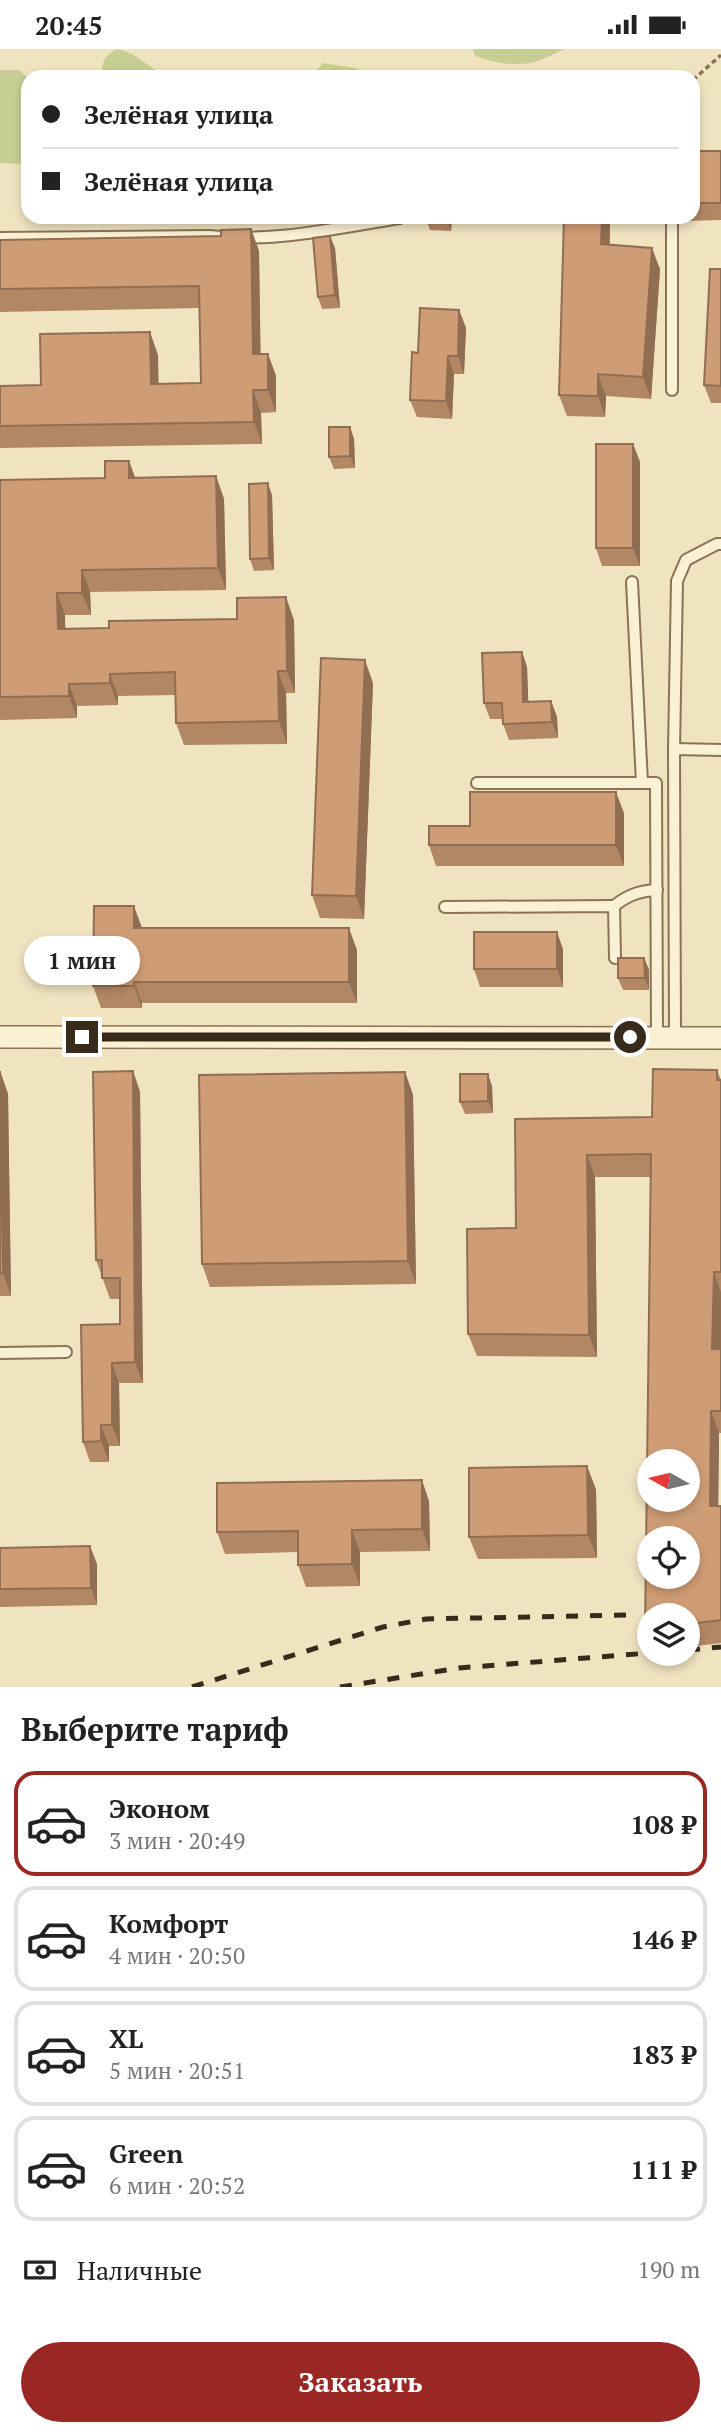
<!DOCTYPE html>
<html lang="ru">
<head>
<meta charset="utf-8">
<style>
	body { margin:0; font-family:"PT Serif",serif; background:#f2f2f2; color:#222; height:100vh; display:flex; flex-direction:column; font-size:26px; white-space:nowrap }
	* { box-sizing:border-box; margin:0 }
	p { font-size:23px; color:#767676 }
	.icon { flex:none; width:38px; height:38px; fill:none; stroke:currentColor; stroke-width:2; stroke-linecap:round; stroke-linejoin:round }
	.map { position:relative; height:1638px; overflow:hidden }
	.panel { display:flex; flex-direction:column; background:#fff; flex:1 }
	.panel>* { flex:none }
	.banner { position:absolute; left:21px; top:21px; width:679px; height:154px; border-radius:21px; box-shadow:0 4px 10px #0003; display:grid; align-content:center; height:154px; padding:0 21px; background:#fff }
	.needle { width:46px; rotate:278deg }
	.buttons { position:absolute; left:637px; top:1400px; display:grid; gap:14px }
	.buttons a { display:grid; place-items:center; width:63px; height:63px; border-radius:50%; background:#fff; box-shadow:0 4px 10px #0003; font-size:35px }
	.end { position:absolute; width:32px; height:32px; margin:-16px; border:9px solid #392b1c; background:#fff; box-shadow:0 0 0 4px #fff }
	.from { border-radius:50% }
	.bubble { position:absolute; height:49px; border-radius:24px; background:#fff; box-shadow:0 4px 10px #0003; font-size:23px; font-weight:800; line-height:49px; text-align:center }
	.banner b { display:flex; align-items:center; gap:24px; height:66px; font-size:26px }
	.banner b+b { border-top:2px solid #e0e0e0 }
	.banner i { width:18px; height:18px; background:#222 }
	ul { padding:0; list-style:none }
	li { display:flex; align-items:center; gap:21px; height:105px; margin:0 14px 10px; padding:0 7px; border:4px solid #e0e0e0; border-radius:21px }
	li div { flex:1 }
	li b { display:block; font-size:26px }
	li em { font-style:normal; font-weight:800 }
	li.selected { border-color:#9b2725 }
	li>.icon { width:63px; height:63px; stroke-width:1.5 }
	h2 { padding:0 21px; font-size:32px; line-height:84px }
	.pay { display:flex; align-items:center; gap:18px; height:77px; padding:0 21px; font-size:26px }
	.pay p { margin-inline-start:auto }
	.primary-button { display:flex; gap:14px; margin-top:auto; padding:14px 21px }
	.primary-button a { flex:1; height:80px; border-radius:42px; background:#9b2725; color:#fff; font-size:28px; font-weight:800; line-height:80px; text-align:center }
	.status { display:flex; justify-content:space-between; align-items:center; height:49px; padding:0 35px; background:#fff; direction:ltr }
	.status svg { height:19px; fill:currentColor }
	.map>svg:first-child { display:block }
	.green { fill:#c6ce94 }
	.lines { fill:none; stroke-linecap:round; stroke-linejoin:round }
	.service-casing { stroke:#8a7357; stroke-width:14 }
	.minor-casing { stroke:#8a7357; stroke-width:24 }
	.path { stroke:#8a7357; stroke-width:3.5; stroke-dasharray:5 3.5; stroke-linecap:butt }
	.service { stroke:#faf0d4; stroke-width:10 }
	.minor { stroke:#faf0d4; stroke-width:21 }
	.rail { stroke:#392b1c; stroke-width:5; stroke-dasharray:12 12; stroke-linecap:butt }
	.wall { fill:#b28765 }
	.shaded-wall { fill:#916e52 }
	.building { fill:#cf9d75; stroke:#916e52; stroke-width:2; fill-rule:evenodd }
	.route { stroke:#392b1c; stroke-width:9 }
</style>
</head>
<body>
<div class="status"><b>20:45</b><svg viewBox="0 0 49 12"><path d="M0 12V9h3v3zM5 12V6h3v6zM10 12V3h3v9zM15 12V0h3v12zM26 1h20v11H26zM47 4h2v5h-2z"/></svg></div>
<div class="map">
<svg width="721" height="1638" viewBox="0 0 721 1638">
	<rect width="100%" height="100%" fill="#f0e3c0"/>
	<g class="green">
		<path d="M117 0C138 4 150 21 170 28H107L102 21C103 10 107 5 117 0Z"/>
		<path d="M473 0H565C557 3 549 8 540 11 522 19 493 14 475 7Z"/>
		<polygon points="323,14 355,19 375,28 311,28"/>
		<polygon points="0,21 19,21 28,29 28,115 0,114"/>
	</g>
	<g class="lines">
		<g class="service-casing">
			<g id="service">
				<path d="M0 189 209 187C273 194 336 179 400 169"/>
				<polyline points="672,341 672,168"/>
				<polyline points="632,533 642,734"/>
				<polyline points="674,700 677,532 686,511 717,495 721,495"/>
				<polyline points="477,734 656,734 657,988"/>
				<path d="M614 857C628 846 639 842 657 841"/>
				<polyline points="445,858 614,857 615,909"/>
				<polyline points="675,988 674,700 721,701"/>
				<polyline points="0,1304 66,1303"/>
			</g>
		</g>
		<g class="minor-casing">
			<polyline id="minor" points="0,988 721,989"/>
		</g>
		<polyline class="path" points="693,31 721,6"/>
		<use href="#service" class="service"/>
		<use href="#minor" class="minor"/>
		<g class="rail">
			<polyline points="688,1601 721,1598"/>
			<polyline points="192,1638 383,1578 426,1570 626,1566"/>
			<polyline points="340,1638 459,1619 649,1604"/>
		</g>
	</g>
	<g class="wall">
		<polygon points="693,102 721,102 721,171 688,172 687,168 693,168"/>
		<polygon points="425,168 452,168 451,182 430,181"/>
		<polygon points="484,168 501,168 501,174 486,173"/>
		<polygon points="610,168 610,196 660,220 651,350 606,347 605,368 567,367 559,346"/>
		<polygon points="251,180 259,202 260,305 268,305 276,327 276,363 261,364 262,395 0,399 0,337 41,336 158,306 158,334 201,334 200,259 0,263 0,191 221,187"/>
		<polygon points="335,199 340,259 322,260 318,248"/>
		<polygon points="721,220 721,354 711,354 704,336"/>
		<polygon points="459,261 466,279 464,325 454,325 452,370 417,368 410,351 418,304"/>
		<polygon points="350,378 354,390 355,419 334,420 329,408"/>
		<polygon points="633,395 640,413 640,517 602,517 596,499"/>
		<polygon points="129,412 135,429 216,427 224,450 226,541 90,543 91,566 65,566 65,580 109,579 294,571 295,644 286,644 287,695 184,696 176,674 176,646 118,647 118,656 77,657 77,669 0,671 0,431 105,429"/>
		<polygon points="272,446 274,521 254,522 250,510"/>
		<polygon points="522,603 527,618 528,653 551,652 557,668 558,689 509,691 503,675 503,670 490,670 484,654"/>
		<polygon points="373,634 364,870 320,869 312,846"/>
		<polygon points="624,764 624,817 436,817 429,796 470,777"/>
		<polygon points="142,879 357,901 357,954 142,954 142,959 101,959 93,937"/>
		<polygon points="563,900 563,938 480,938 474,920"/>
		<polygon points="644,909 649,921 649,941 623,941 618,929"/>
		<polygon points="717,1021 721,1031 721,1384 719,1384 718,1457 721,1457 721,1594 688,1598 688,1566 649,1566 649,1591 645,1579 651,1128 595,1128 597,1308 477,1307 468,1285 516,1179 515,1070 652,1068"/>
		<polygon points="0,1022 8,1045 11,1247 0,1247"/>
		<polygon points="133,1022 140,1043 143,1334 119,1334 120,1397 109,1397 109,1413 90,1413 83,1393 120,1275 120,1250 110,1250 96,1211"/>
		<polygon points="405,1023 413,1046 416,1235 210,1238 202,1215"/>
		<polygon points="492,1037 493,1064 465,1065 460,1053"/>
		<polygon points="596,1440 597,1509 478,1510 469,1488"/>
		<polygon points="429,1452 430,1502 360,1503 360,1537 306,1538 298,1516 298,1503 225,1505 217,1483"/>
		<polygon points="0,1499 97,1515 97,1556 0,1558"/>
	</g>
	<g class="shaded-wall">
		<polygon points="446,168 452,168 451,182"/>
		<polygon points="602,168 610,168 609,216 601,195"/>
		<polygon points="251,180 259,202 261,327 253,305"/>
		<polygon points="330,187 335,199 340,259 335,246"/>
		<polygon points="652,199 660,220 651,350 643,328"/>
		<polygon points="459,261 466,279 464,325 458,307"/>
		<polygon points="150,283 158,306 159,357 151,335"/>
		<polygon points="268,305 276,327 276,363 268,341"/>
		<polygon points="448,307 454,325 452,370 446,352"/>
		<polygon points="598,325 606,347 605,368 598,347"/>
		<polygon points="253,341 261,364 262,395 254,373"/>
		<polygon points="350,378 354,390 355,419 350,407"/>
		<polygon points="633,395 640,413 640,517 633,499"/>
		<polygon points="129,412 137,434 129,429"/>
		<polygon points="216,427 224,450 226,541 218,519"/>
		<polygon points="268,434 272,446 274,521 269,509"/>
		<polygon points="82,521 90,543 91,566 82,544"/>
		<polygon points="57,544 65,566 66,602 58,580"/>
		<polygon points="286,548 294,571 295,644 287,622"/>
		<polygon points="522,603 527,618 529,669 523,653"/>
		<polygon points="365,611 373,634 364,870 356,847"/>
		<polygon points="278,622 286,644 287,695 279,672"/>
		<polygon points="110,625 118,647 118,656 110,634"/>
		<polygon points="69,635 77,657 77,669 69,647"/>
		<polygon points="551,652 557,668 558,689 552,673"/>
		<polygon points="616,743 624,764 624,817 616,796"/>
		<polygon points="134,857 142,879 134,879"/>
		<polygon points="349,879 357,901 357,954 349,933"/>
		<polygon points="557,883 563,900 563,938 557,920"/>
		<polygon points="644,909 649,921 649,941 645,929"/>
		<polygon points="134,933 142,954 142,959 134,937"/>
		<polygon points="0,1022 8,1045 11,1247 3,1224"/>
		<polygon points="133,1022 140,1043 143,1334 135,1313"/>
		<polygon points="405,1023 413,1046 416,1235 408,1212"/>
		<polygon points="488,1025 492,1037 493,1064 488,1052"/>
		<polygon points="587,1106 595,1128 597,1308 589,1286"/>
		<polygon points="714,1223 721,1243 721,1322 712,1300"/>
		<polygon points="112,1314 119,1334 120,1397 112,1376"/>
		<polygon points="711,1362 719,1384 718,1479 710,1457"/>
		<polygon points="101,1376 109,1397 109,1413 101,1392"/>
		<polygon points="587,1417 596,1440 597,1509 588,1486"/>
		<polygon points="422,1431 429,1452 430,1502 422,1480"/>
		<polygon points="352,1481 360,1503 360,1537 352,1515"/>
		<polygon points="90,1497 97,1515 97,1556 91,1539"/>
	</g>
	<g class="building">
		<rect x="693" y="102" width="28" height="52"/>
		<polygon points="564,168 602,168 601,195 652,199 643,328 598,325 598,347 559,346"/>
		<polygon points="251,180 253,305 268,305 268,341 253,341 254,373 0,377 0,337 41,336 40,285 150,283 151,335 201,334 199,237 0,240 0,191 221,187 221,181"/>
		<polygon points="330,187 335,246 318,248 313,189"/>
		<polygon points="710,220 721,220 721,337 704,336"/>
		<polygon points="420,259 459,261 458,307 448,307 446,352 410,351 412,303 418,304"/>
		<polygon points="329,378 350,378 350,407 329,408"/>
		<rect x="596" y="395" width="37" height="104"/>
		<polygon points="105,412 129,412 129,429 216,427 218,519 82,521 82,544 57,544 58,580 109,579 109,572 237,570 237,549 286,548 287,622 278,622 279,672 176,674 175,623 110,625 110,634 69,635 69,647 0,648 0,431 105,429"/>
		<polygon points="268,434 269,509 250,510 249,435"/>
		<polygon points="522,603 523,653 551,652 552,673 503,675 502,654 484,654 482,604"/>
		<polygon points="321,609 365,611 356,847 312,846"/>
		<polygon points="470,743 616,743 616,796 429,796 429,777 470,777"/>
		<polygon points="94,857 134,857 134,879 349,879 349,933 134,933 134,937 93,937"/>
		<rect x="474" y="883" width="83" height="37"/>
		<polygon points="618,909 644,909 645,929 618,929"/>
		<path d="M653 1020 717 1021V1031H721V1223H714L712 1300H721V1362H711L710 1457H721V1571L688 1575V1566H649V1578L645 1579 651 1105 587 1106 589 1286 468 1285 467 1180 516 1179 515 1070 652 1068ZM649 1412H688V1451H649ZM649 1489H688V1528H649Z"/>
		<polygon points="0,1022 3,1224 0,1224"/>
		<polygon points="133,1022 135,1313 112,1314 112,1376 101,1376 101,1392 83,1393 81,1276 120,1275 120,1229 102,1229 102,1211 96,1211 93,1023"/>
		<polygon points="405,1023 408,1212 202,1215 199,1026"/>
		<polygon points="460,1025 488,1025 488,1052 460,1053"/>
		<polygon points="587,1417 588,1486 469,1488 469,1419"/>
		<polygon points="422,1431 422,1480 352,1481 352,1515 298,1516 298,1482 217,1483 217,1434"/>
		<polygon points="90,1497 91,1539 0,1540 0,1499"/>
	</g>
	<g class="lines">
		<polyline class="route" points="82,988 630,988"/>
	</g>
</svg>
<div class="buttons">
<a><svg class="needle" viewBox="-14 -14 28 28"><path d="M0-13l5 13h-10z" fill="#e53935"/><path d="M0 13l5-13h-10z" fill="#767676"/></svg></a>
<a><svg class="icon" aria-label="locate" viewBox="0 0 24 24"><circle cx="12" cy="12" r="6"/><path d="M12 2v4M12 18v4M2 12h4M18 12h4"/></svg></a>
<a><svg class="icon" aria-label="layers" viewBox="0 0 24 24"><path d="M12 4l9 5-9 5-9-5zM3 14l9 5 9-5"/></svg></a>
</div>
<i class="end from" style="left:630px;top:988px"></i>
<i class="end" style="left:82px;top:988px"></i>
<div class="bubble" style="left:24px;top:887px;width:116px">1 мин</div>
<div class="banner">
<b><i class="from"></i>Зелёная улица</b>
<b><i></i>Зелёная улица</b>
</div>
</div>
<section class="panel">
<h2>Выберите тариф</h2>
<ul>
<li class="selected"><svg class="icon" aria-label="car" viewBox="0 0 24 24"><path d="M5 17H2v-5l4-1 3-4h7l3 4 3 1v5h-3M9 17h6M6 11h13"/><circle cx="7" cy="17" r="2"/><circle cx="17" cy="17" r="2"/></svg><div><b>Эконом</b><p>3 мин · 20:49</p></div><em>108 ₽</em></li>
<li><svg class="icon" aria-label="car" viewBox="0 0 24 24"><path d="M5 17H2v-5l4-1 3-4h7l3 4 3 1v5h-3M9 17h6M6 11h13"/><circle cx="7" cy="17" r="2"/><circle cx="17" cy="17" r="2"/></svg><div><b>Комфорт</b><p>4 мин · 20:50</p></div><em>146 ₽</em></li>
<li><svg class="icon" aria-label="car" viewBox="0 0 24 24"><path d="M5 17H2v-5l4-1 3-4h7l3 4 3 1v5h-3M9 17h6M6 11h13"/><circle cx="7" cy="17" r="2"/><circle cx="17" cy="17" r="2"/></svg><div><b>XL</b><p>5 мин · 20:51</p></div><em>183 ₽</em></li>
<li><svg class="icon" aria-label="car" viewBox="0 0 24 24"><path d="M5 17H2v-5l4-1 3-4h7l3 4 3 1v5h-3M9 17h6M6 11h13"/><circle cx="7" cy="17" r="2"/><circle cx="17" cy="17" r="2"/></svg><div><b>Green</b><p>6 мин · 20:52</p></div><em>111 ₽</em></li>
</ul>
<div class="pay"><svg class="icon" aria-label="cash" viewBox="0 0 24 24"><path d="M3 7h18v10H3z"/><circle cx="12" cy="12" r="2"/></svg>Наличные<p>190 m</p></div>
<div class="primary-button"><a>Заказать</a></div>
</section>
</body>
</html>
